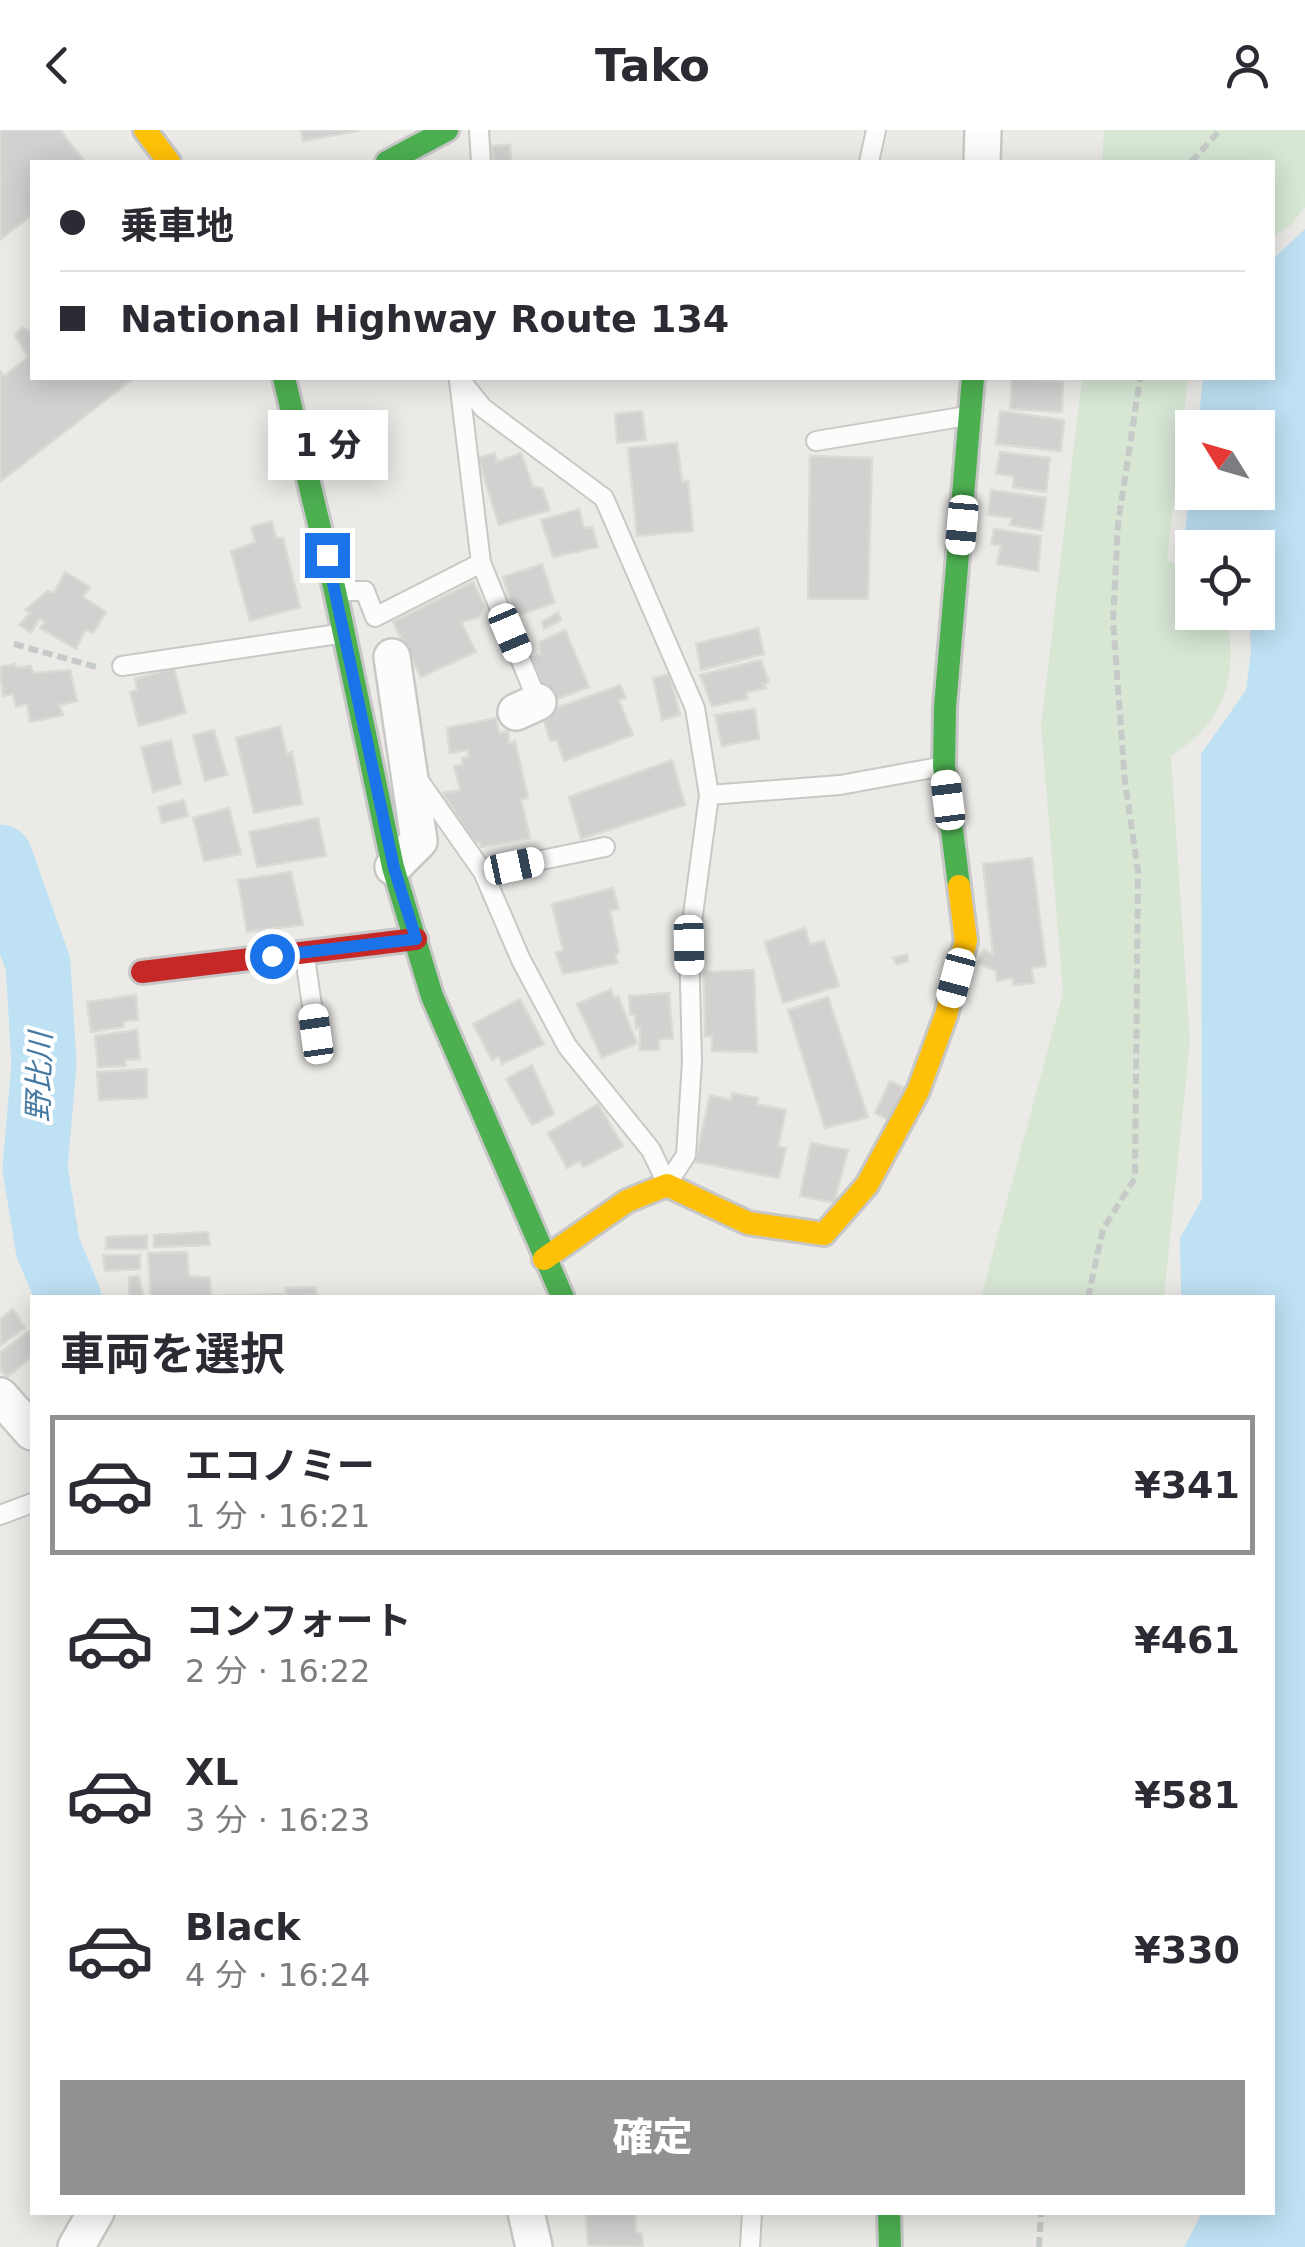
<!DOCTYPE html>
<html lang="ja">
<head>
<meta charset="utf-8">
<style>
	body { margin:0; font-family:"DejaVu Sans","Noto Sans JP",sans-serif; background:#f2f2f3; color:#2b2b33; height:100vh; display:flex; flex-direction:column; font-size:38px; white-space:nowrap }
	* { box-sizing:border-box; margin:0 }
	p { font-size:32px; color:#7c7c81 }
	.icon { flex:none; width:55px; height:55px; fill:none; stroke:currentColor; stroke-width:2; stroke-linecap:round; stroke-linejoin:round }
	.map { position:relative; flex:1; overflow:hidden }
	.sheet { position:absolute; left:30px; top:1165px; width:1245px; height:920px; display:flex; flex-direction:column; background:#fff; border-radius:0px; box-shadow:0 5px 25px #0003 }
	.sheet>* { flex:none }
	.hud { position:absolute; left:30px; top:30px; width:1245px; height:220px; border-radius:0px; box-shadow:0 5px 25px #0003; display:grid; align-content:center; height:220px; padding:0 30px; background:#fff }
	.needle { width:65px; rotate:307deg }
	.buttons { position:absolute; left:1175px; top:280px; display:grid; gap:20px }
	.buttons a { display:grid; place-items:center; width:100px; height:100px; border-radius:0px; background:#fff; box-shadow:0 5px 25px #0003; font-size:50px }
	.end { position:absolute; width:45px; height:45px; margin:-22px; border:12px solid #1a73e8; background:#fff; box-shadow:0 0 0 5px #fff }
	.from { border-radius:50% }
	.bubble { position:absolute; height:70px; border-radius:0px; background:#fff; box-shadow:0 5px 25px #0003; font-size:32px; font-weight:800; line-height:70px; text-align:center }
	.car { position:absolute; width:30px; height:60px; margin:-30px -15px; border-radius:12px; box-shadow:0 0 8px 2px #0007; background:linear-gradient(#fff 24%,#345 0 40%,#fff 0 76%,#345 0 86%,#fff 0) }
	.hud b { display:flex; align-items:center; gap:35px; height:95px; font-size:38px }
	.hud b+b { border-top:2px solid #e1e1e2 }
	.hud i { width:25px; height:25px; background:#2b2b33 }
	ul { padding:0; list-style:none }
	li { display:flex; align-items:center; gap:30px; height:140px; margin:0 20px 15px; padding:0 10px; border:5px solid transparent; border-radius:0px }
	li div { flex:1 }
	li b { display:block; font-size:38px }
	li em { font-style:normal; font-weight:800 }
	li.on { border-color:#8f9192 }
	li>.icon { width:90px; height:90px; stroke-width:1.5 }
	h2 { padding:0 30px; font-size:45px; line-height:120px }
	.cta { display:flex; gap:20px; margin-top:auto; padding:20px 30px }
	.cta a { flex:1; height:115px; border-radius:0px; background:#8f9192; color:#fff; font-size:40px; font-weight:800; line-height:115px; text-align:center }
	header { display:flex; justify-content:space-between; align-items:center; height:130px; padding:0 30px; background:#fff; font-size:45px; font-weight:800 }
	.map>svg:first-child { display:block }
	.green { fill:#d7e7d4 }
	.water { fill:#bee1f3 }
	.lines { fill:none; stroke-linecap:round; stroke-linejoin:round }
	.river { stroke:#bee1f3; stroke-width:65 }
	.building { fill:#d3d1d0; stroke:#dbdad6; stroke-width:2.5 }
	.lane-casing { stroke:#c8c8c7; stroke-width:22 }
	.street-casing { stroke:#c8c8c7; stroke-width:40 }
	.fast-casing { stroke:#c6c7c6; stroke-width:28 }
	.slow-casing { stroke:#c6c7c6; stroke-width:28 }
	.jam-casing { stroke:#c6c7c6; stroke-width:28 }
	.path { stroke:#c6cac8; stroke-width:6; stroke-dasharray:10 5; stroke-linecap:butt }
	.lane { stroke:#fcfcfb; stroke-width:18 }
	.street { stroke:#fcfcfb; stroke-width:35 }
	.fast { stroke:#4caf50; stroke-width:22 }
	.slow { stroke:#ffc107; stroke-width:22 }
	.jam { stroke:#c62828; stroke-width:22 }
	.route { stroke:#1a73e8; stroke-width:12 }
	.labels { text-anchor:middle; dominant-baseline:central; stroke-width:8; stroke-linejoin:round; paint-order:stroke }
	.water-label { font-size:30px; font-style:italic; fill:#467aa1; stroke:#fff }
</style>
</head>
<body>
<header><svg class="icon" aria-label="back" viewBox="0 0 24 24"><path d="M15 5l-7 7 7 7"/></svg>Tako<svg class="icon" aria-label="person" viewBox="0 0 24 24"><circle cx="12" cy="8" r="4"/><path d="M4 21q1-7 8-7t8 7"/></svg></header>
<div class="map">
<svg width="1305" height="2117" viewBox="0 0 1305 2117">
	<rect width="100%" height="100%" fill="#eceae7"/>
	<g class="green">
		<polygon points="1104,0 1305,0 1305,77 1292,94 1273,107 1272,32 1102,32"/>
		<path d="M1082 248H1188L1167 430 1192 443V482L1226 483C1235 524 1233 568 1202 601 1194 611 1181 618 1171 626L1190 911 1164 1167H981L1063 863 1041 596Z"/>
	</g>
	<polygon class="water" points="1305,99 1305,2117 1184,2117 1202,2083 1272,2082 1272,1168 1181,1167 1180,1108 1202,1069 1201,624 1246,560 1251,521 1249,483 1258,482 1258,418 1192,418 1192,423 1183,418 1192,340 1192,362 1258,362 1258,298 1198,297 1203,248 1272,248 1273,129"/>
	<g class="lines">
		<polyline class="river" points="0,727 38,834 44,934 35,1038 48,1118 69,1168"/>
	</g>
	<g class="building">
		<polygon points="0,0 60,0 85,32 32,32 32,85 0,110"/>
		<polygon points="301,0 357,0 358,1 303,11"/>
		<polygon points="510,15 511,32 494,32 492,16"/>
		<polygon points="22,197 32,203 32,248 134,248 0,352 0,241 4,246 28,227 15,205"/>
		<polygon points="1012,248 1063,252 1062,282 1010,279"/>
		<polygon points="642,281 646,310 617,313 615,284"/>
		<polygon points="1000,281 1064,290 1061,321 996,314"/>
		<polygon points="677,313 682,352 688,351 693,401 637,406 628,318"/>
		<polygon points="1000,322 1050,328 1046,362 1013,357 1014,346 996,344"/>
		<polygon points="495,323 497,332 521,323 533,357 542,358 550,380 499,395 478,328"/>
		<polygon points="810,326 872,328 868,469 808,469"/>
		<polygon points="991,360 1046,368 1042,400 1010,395 1012,388 988,385"/>
		<polygon points="579,379 584,398 592,397 598,417 553,427 541,390"/>
		<polygon points="272,391 276,408 283,408 300,477 250,491 231,421 255,412 251,397"/>
		<polygon points="994,399 1041,406 1038,441 997,434 1001,415 991,414"/>
		<polygon points="542,434 555,473 516,486 503,447"/>
		<polygon points="65,442 90,457 83,467 106,482 93,503 85,500 76,519 40,498 45,492 40,488 31,503 19,495 30,483 25,480 48,461 54,463"/>
		<polygon points="473,452 485,476 478,488 461,492 476,522 421,547 393,492"/>
		<polygon points="558,482 561,490 544,499 542,492"/>
		<polygon points="758,498 764,524 701,540 696,514"/>
		<polygon points="565,500 589,557 549,572 530,529 541,524 540,512"/>
		<polygon points="761,530 769,552 763,554 766,558 747,562 747,569 712,576 700,545"/>
		<polygon points="15,534 16,538 31,536 33,543 70,540 77,571 59,575 63,585 30,592 27,574 16,577 13,564 3,566 0,537"/>
		<polygon points="174,538 186,583 139,596 130,562 137,560 135,549"/>
		<polygon points="669,544 680,585 662,590 653,548"/>
		<polygon points="620,555 626,568 619,570 633,605 564,631 557,610 550,611 542,583"/>
		<polygon points="755,579 759,609 722,616 715,585"/>
		<polygon points="496,588 499,603 508,601 509,614 515,611 528,668 521,669 530,708 481,717 480,712 473,712 443,663 460,660 454,636 463,635 462,628 468,627 468,620 450,623 447,598"/>
		<polygon points="280,596 287,624 292,622 302,674 254,683 236,608"/>
		<polygon points="214,600 227,645 205,651 193,605"/>
		<polygon points="171,610 181,654 153,662 141,617"/>
		<polygon points="672,630 685,675 581,709 569,667"/>
		<polygon points="184,670 188,686 162,693 158,677"/>
		<polygon points="229,678 241,724 204,731 193,688"/>
		<polygon points="318,688 326,726 257,737 249,702"/>
		<polygon points="1032,728 1046,836 1031,838 1034,853 1013,855 1013,848 997,851 996,841 978,833 984,820 993,824 983,734"/>
		<polygon points="291,742 303,795 247,802 238,750"/>
		<polygon points="613,758 619,779 610,780 619,822 615,825 618,833 563,844 556,823 563,820 552,774"/>
		<polygon points="805,798 810,814 824,811 839,856 783,873 765,812"/>
		<polygon points="907,824 908,832 896,834 893,828"/>
		<polygon points="754,840 757,922 712,921 712,906 705,906 704,842"/>
		<polygon points="611,859 614,869 618,866 637,913 602,928 577,874"/>
		<polygon points="669,863 673,909 659,909 659,920 640,920 640,898 636,899 635,885 630,885 629,866"/>
		<polygon points="136,865 138,890 124,891 123,897 91,902 87,872"/>
		<polygon points="828,867 868,987 825,998 788,880"/>
		<polygon points="520,869 544,914 502,934 499,926 492,930 473,894"/>
		<polygon points="137,900 140,929 125,930 126,936 98,937 95,906"/>
		<polygon points="532,935 554,984 532,995 506,949"/>
		<polygon points="147,939 147,968 99,970 97,942"/>
		<polygon points="890,951 903,957 891,991 875,983"/>
		<polygon points="732,963 758,968 757,974 786,980 778,1017 786,1018 779,1048 695,1032 710,965 731,970"/>
		<polygon points="598,974 623,1016 584,1037 579,1031 567,1038 548,1003"/>
		<polygon points="811,1013 848,1020 834,1073 800,1066"/>
		<polygon points="208,1102 210,1115 154,1117 154,1105"/>
		<polygon points="147,1105 147,1119 106,1119 106,1107"/>
		<polygon points="187,1122 189,1146 210,1148 211,1166 286,1164 286,1158 315,1157 317,1168 151,1168 148,1123"/>
		<polygon points="103,1125 140,1125 140,1139 105,1141"/>
		<polygon points="139,1146 143,1168 129,1168 129,1147"/>
		<polygon points="13,1179 25,1198 0,1216 0,1189"/>
		<polygon points="29,1201 32,1205 32,1227 7,1247 0,1240 0,1222"/>
		<polygon points="586,2082 635,2082 636,2102 642,2103 643,2117 588,2115"/>
	</g>
	<g class="lines">
		<g class="lane-casing">
			<g id="lane">
				<polyline points="479,0 481,32"/>
				<polyline points="869,32 876,0"/>
				<polyline points="459,248 483,278 604,368 695,578 709,665 689,815 692,931 686,1025 667,1054"/>
				<polyline points="459,251 481,433 540,577"/>
				<polyline points="816,311 967,286"/>
				<polyline points="341,461 365,461 375,487 481,433"/>
				<polyline points="122,536 338,504"/>
				<polyline points="417,648 483,742 521,830 567,916 651,1020 667,1054"/>
				<polyline points="709,665 840,655 939,637"/>
				<polyline points="483,742 605,717"/>
				<polyline points="305,827 316,904"/>
				<polyline points="0,1385 32,1373"/>
				<polyline points="750,2117 752,2082"/>
			</g>
		</g>
		<g class="street-casing">
			<g id="street">
				<polyline points="982,32 983,0"/>
				<polyline points="392,527 419,711 393,737"/>
				<polyline points="516,582 538,572"/>
				<polyline points="0,1266 32,1302"/>
				<polyline points="526,2082 534,2117"/>
				<polyline points="76,2117 96,2082"/>
			</g>
		</g>
		<g class="fast-casing">
			<g id="fast">
				<polyline points="387,32 447,0"/>
				<polyline points="284,248 335,461 393,737 432,866 563,1168"/>
				<polyline points="959,756 944,636 945,577 973,248"/>
				<polyline points="889,2082 890,2117"/>
			</g>
		</g>
		<g class="slow-casing">
			<g id="slow">
				<polyline points="145,0 169,32"/>
				<polyline points="544,1129 627,1071 667,1055 748,1093 824,1104 867,1055 918,961 946,885 966,811 959,756"/>
			</g>
		</g>
		<g class="jam-casing">
			<polyline id="jam" points="142,842 416,809"/>
		</g>
		<g class="path">
			<polyline points="1191,32 1220,0"/>
			<polyline points="14,514 96,537"/>
			<polyline points="1088,1168 1103,1099 1135,1048 1138,741 1125,652 1113,491 1118,394 1140,248"/>
			<polyline points="1039,2117 1041,2082"/>
		</g>
		<use href="#lane" class="lane"/>
		<use href="#street" class="street"/>
		<use href="#fast" class="fast"/>
		<use href="#slow" class="slow"/>
		<use href="#jam" class="jam"/>
	</g>
	<g class="lines">
		<polyline class="route" points="272,826 416,809 394,738 327,425"/>
	</g>
	<g class="labels">
		<g class="water-label">
			<text transform="translate(39 947) rotate(-88)">野比川</text>
		</g>
	</g>
</svg>
<div class="buttons">
<a><svg class="needle" viewBox="-14 -14 28 28"><path d="M0-13l5 13h-10z" fill="#e53935"/><path d="M0 13l5-13h-10z" fill="#7c7c81"/></svg></a>
<a><svg class="icon" aria-label="locate" viewBox="0 0 24 24"><circle cx="12" cy="12" r="6"/><path d="M12 2v4M12 18v4M2 12h4M18 12h4"/></svg></a>
</div>
<i class="end from" style="left:272px;top:826px"></i>
<i class="end" style="left:327px;top:425px"></i>
<div class="bubble" style="left:268px;top:280px;width:120px">1 分</div>
<i class="car" style="left:962px;top:395px;rotate:185deg"></i>
<i class="car" style="left:510px;top:503px;rotate:157deg"></i>
<i class="car" style="left:948px;top:670px;rotate:353deg"></i>
<i class="car" style="left:514px;top:736px;rotate:78deg"></i>
<i class="car" style="left:689px;top:815px;rotate:179deg"></i>
<i class="car" style="left:956px;top:848px;rotate:195deg"></i>
<i class="car" style="left:316px;top:904px;rotate:352deg"></i>
<div class="hud">
<b><i class="from"></i>乗車地</b>
<b><i></i>National Highway Route 134</b>
</div>
<section class="sheet">
<h2>車両を選択</h2>
<ul>
<li class="on"><svg class="icon" aria-label="car" viewBox="0 0 24 24"><path d="M5 17H2v-5l4-1 3-4h7l3 4 3 1v5h-3M9 17h6M6 11h13"/><circle cx="7" cy="17" r="2"/><circle cx="17" cy="17" r="2"/></svg><div><b>エコノミー</b><p>1 分 · 16:21</p></div><em>¥341</em></li>
<li><svg class="icon" aria-label="car" viewBox="0 0 24 24"><path d="M5 17H2v-5l4-1 3-4h7l3 4 3 1v5h-3M9 17h6M6 11h13"/><circle cx="7" cy="17" r="2"/><circle cx="17" cy="17" r="2"/></svg><div><b>コンフォート</b><p>2 分 · 16:22</p></div><em>¥461</em></li>
<li><svg class="icon" aria-label="car" viewBox="0 0 24 24"><path d="M5 17H2v-5l4-1 3-4h7l3 4 3 1v5h-3M9 17h6M6 11h13"/><circle cx="7" cy="17" r="2"/><circle cx="17" cy="17" r="2"/></svg><div><b>XL</b><p>3 分 · 16:23</p></div><em>¥581</em></li>
<li><svg class="icon" aria-label="car" viewBox="0 0 24 24"><path d="M5 17H2v-5l4-1 3-4h7l3 4 3 1v5h-3M9 17h6M6 11h13"/><circle cx="7" cy="17" r="2"/><circle cx="17" cy="17" r="2"/></svg><div><b>Black</b><p>4 分 · 16:24</p></div><em>¥330</em></li>
</ul>
<div class="cta"><a>確定</a></div>
</section>
</div>
</body>
</html>
